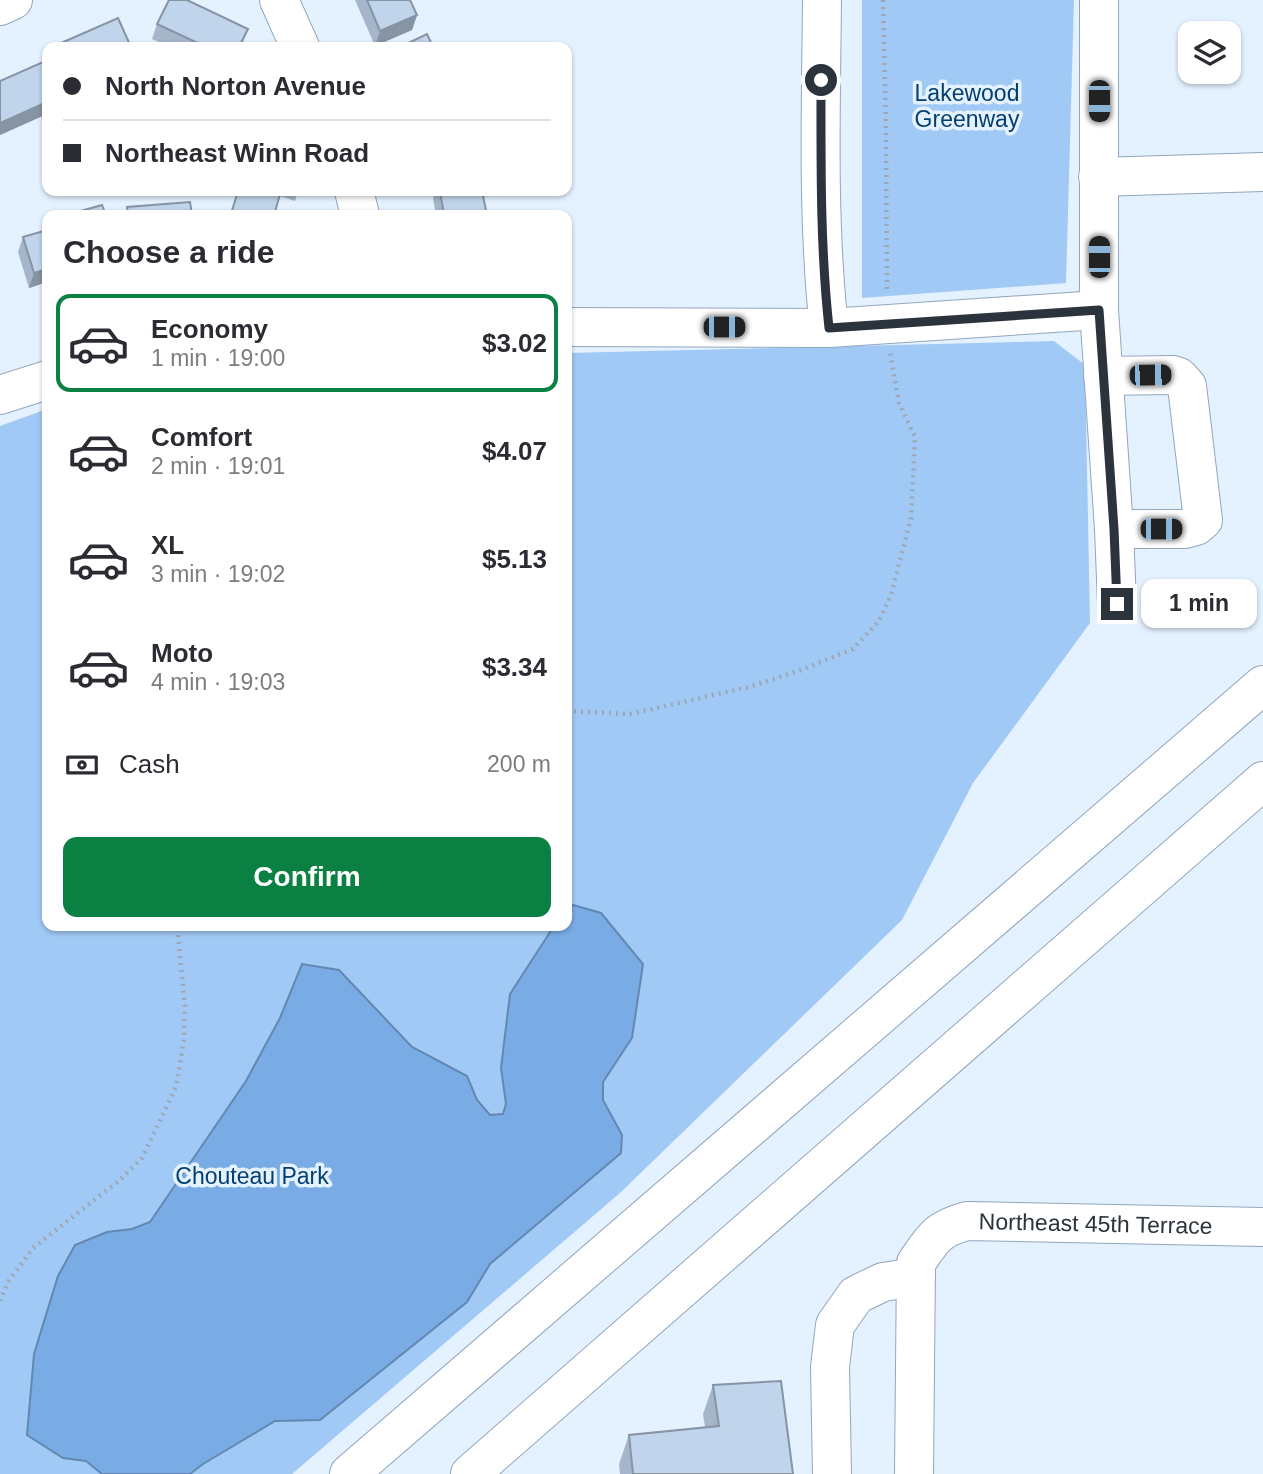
<!DOCTYPE html>
<html lang="en">
<head>
<meta charset="utf-8">
<style>
	body { margin:0; font-family:Helvetica,sans-serif; background:#f7f7f7; color:#2b2b33; height:100vh; display:flex; flex-direction:column; font-size:26px; white-space:nowrap }
	* { box-sizing:border-box; margin:0 }
	p { font-size:23px; color:#7c7c81 }
	.icon { flex:none; width:38px; height:38px; fill:none; stroke:currentColor; stroke-width:2; stroke-linecap:round; stroke-linejoin:round }
	.map { position:relative; flex:1; overflow:hidden }
	.sheet { position:absolute; left:42px; top:210px; width:530px; height:721px; display:flex; flex-direction:column; background:#fff; border-radius:14px; box-shadow:0 2px 5px #0004 }
	.sheet>* { flex:none }
	.guide { position:absolute; left:42px; top:42px; width:530px; height:154px; border-radius:14px; box-shadow:0 2px 5px #0004; display:grid; align-content:center; height:154px; padding:0 21px; background:#fff }
	.fabs { position:absolute; left:1178px; top:21px; display:grid; gap:14px }
	.fabs a { display:grid; place-items:center; width:63px; height:63px; border-radius:14px; background:#fff; box-shadow:0 2px 5px #0004; font-size:35px }
	.end { position:absolute; width:32px; height:32px; margin:-16px; border:9px solid #2b333c; background:#fff; box-shadow:0 0 0 4px #fff }
	.from { border-radius:50% }
	.bubble { position:absolute; height:49px; border-radius:14px; background:#fff; box-shadow:0 2px 5px #0004; font-size:23px; font-weight:600; line-height:49px; text-align:center }
	.car { position:absolute; width:21px; height:42px; margin:-21px -10px; border-radius:9px; box-shadow:0 0 5px 2px #0007; background:linear-gradient(#222 24%,#8ab4d8 0 40%,#222 0 76%,#8ab4d8 0 86%,#222 0) }
	.guide b { display:flex; align-items:center; gap:24px; height:66px; font-size:26px }
	.guide b+b { border-top:2px solid #e1e1e2 }
	.guide i { width:18px; height:18px; background:#2b2b33 }
	ul { padding:0; list-style:none }
	li { display:flex; align-items:center; gap:21px; height:98px; margin:0 14px 10px; padding:0 7px; border:4px solid transparent; border-radius:14px }
	li div { flex:1 }
	li b { display:block; font-size:26px }
	li em { font-style:normal; font-weight:600 }
	li.current { border-color:#0b8043 }
	li>.icon { width:63px; height:63px; stroke-width:1.5 }
	h2 { padding:0 21px; font-size:32px; line-height:84px }
	.pay { display:flex; align-items:center; gap:18px; height:77px; padding:0 21px; font-size:26px }
	.pay p { margin-inline-start:auto }
	.action { display:flex; gap:14px; margin-top:auto; padding:14px 21px }
	.action a { flex:1; height:80px; border-radius:14px; background:#0b8043; color:#fff; font-size:28px; font-weight:600; line-height:80px; text-align:center }
	.map>svg:first-child { display:block }
	.green { fill:#a1c9f5 }
	.water { fill:#79ace5; stroke:#6288b2; stroke-width:2 }
	.lines { fill:none; stroke-linecap:round; stroke-linejoin:round }
	.minor-casing { stroke:#92a6bc; stroke-width:40 }
	.highway-casing { stroke:#92a6bc; stroke-width:40 }
	.path { stroke:#9ca7b3; stroke-width:4.5; stroke-dasharray:2 5; stroke-linecap:butt }
	.minor { stroke:#fff; stroke-width:38 }
	.highway { stroke:#fff; stroke-width:38 }
	.wall { fill:#a5b6ca }
	.shaded-wall { fill:#8694a4 }
	.building { fill:#c0d4eb; stroke:#8694a4; stroke-width:2 }
	.route { stroke:#2b333c; stroke-width:9 }
	.labels { text-anchor:middle; dominant-baseline:central; stroke-width:7; stroke-linejoin:round; paint-order:stroke }
	.park-label { font-size:23px; fill:#043f71; stroke:#e4f1ff }
	.street-label { font-size:23px; fill:#2b333c; stroke:#e4f1ff }
</style>
</head>
<body>
<div class="map">
<svg width="1263" height="1474" viewBox="0 0 1263 1474">
	<rect width="100%" height="100%" fill="#e4f1ff"/>
	<g class="green">
		<polygon points="862,0 1074,0 1066,283 862,298"/>
		<polygon points="1054,341 1085,365 1090,623 973,783 902,920 620,1193 292,1474 0,1474 0,426 47,409 47,926 567,926 567,353"/>
	</g>
	<polygon class="water" points="573,905 601,913 643,964 632,1038 603,1082 603,1100 622,1135 621,1153 490,1264 467,1302 320,1420 275,1421 203,1464 190,1474 102,1474 86,1461 63,1458 27,1435 34,1354 58,1276 75,1245 107,1232 132,1229 150,1222 246,1081 280,1018 302,964 339,970 412,1047 467,1076 477,1100 490,1115 503,1114 506,1104 501,1068 510,994 554,926 567,926 567,911"/>
	<g class="lines">
		<g class="minor-casing">
			<g id="minor">
				<polyline points="279,0 300,47"/>
				<path d="M822 0C821 109 817 219 829 328"/>
				<polyline points="1099,0 1099,310 1114,529 1117,604"/>
				<polyline points="0,6 13,0"/>
				<polyline points="1098,177 1263,172"/>
				<polyline points="354,191 360,215"/>
				<polyline points="567,327 829,328 1099,310"/>
				<polyline points="1103,376 1173,375 1179,377 1187,386 1203,520 1196,526 1185,529 1114,529"/>
				<polyline points="0,395 47,380"/>
				<polyline points="832,1474 830,1367 835,1325 856,1295 883,1282 916,1277"/>
				<path id="s1" d="M914 1474 916 1263C933 1238 937 1229 967 1221L1263 1227"/>
			</g>
		</g>
		<g class="highway-casing">
			<g id="highway">
				<polyline points="349,1474 1263,685"/>
				<polyline points="470,1474 1263,781"/>
			</g>
		</g>
		<g class="path">
			<polyline points="883,0 886,128 887,292"/>
			<polyline points="567,711 630,714 749,687 801,670 853,649 879,621 891,595 911,518 915,437 899,403 890,353"/>
			<polyline points="0,1301 8,1282 33,1248 120,1180 142,1158 176,1087 184,1040 185,1006 177,926"/>
		</g>
		<use href="#minor" class="minor"/>
		<use href="#highway" class="highway"/>
	</g>
	<g class="wall">
		<polygon points="355,0 410,0 417,15 412,30 375,46"/>
		<polygon points="157,24 248,29 241,47 170,47 152,39"/>
		<polygon points="47,49 47,114 0,135 0,81 42,62"/>
		<polygon points="238,191 298,191 295,201 280,196 274,215 230,215"/>
		<polygon points="436,191 482,191 487,215 436,215 433,198"/>
		<polygon points="47,230 47,282 29,288 18,252 23,237"/>
		<polygon points="713,1385 793,1474 620,1474 619,1464 629,1435 705,1427 703,1414"/>
	</g>
	<g class="shaded-wall">
		<polygon points="417,15 412,30 375,46 380,31"/>
		<polygon points="47,102 47,114 0,135 0,123"/>
		<polygon points="47,269 47,282 29,288 34,273"/>
	</g>
	<g class="building">
		<polygon points="169,0 187,0 248,29 239,47 206,47 157,24"/>
		<polygon points="367,0 410,0 417,15 380,31"/>
		<polygon points="118,18 131,47 52,47"/>
		<polygon points="427,34 433,47 400,47"/>
		<polygon points="43,62 47,72 47,102 0,123 0,81"/>
		<polygon points="238,191 281,191 274,215 236,215 231,214"/>
		<polygon points="440,191 482,191 487,215 444,215"/>
		<polygon points="190,202 192,215 128,215 127,207"/>
		<polygon points="102,205 106,215 70,215 70,214"/>
		<polygon points="47,230 47,269 34,273 23,237"/>
		<polygon points="781,1381 793,1474 633,1474 629,1435 719,1426 713,1385"/>
	</g>
	<g class="lines">
		<path class="route" d="M821 80C821 163 820 245 829 328L1099 310 1114 529 1117 604"/>
	</g>
	<g class="labels">
		<g class="park-label">
			<text x="967" y="93">Lakewood<tspan x="967" dy="26">Greenway</tspan></text>
			<text x="252" y="1176">Chouteau Park</text>
		</g>
		<g class="street-label">
			<text stroke="none"><textPath href="#s1" startOffset="408">Northeast 45th Terrace</textPath></text>
		</g>
	</g>
</svg>
<div class="fabs">
<a><svg class="icon" aria-label="layers" viewBox="0 0 24 24"><path d="M12 4l9 5-9 5-9-5zM3 14l9 5 9-5"/></svg></a>
</div>
<i class="end from" style="left:821px;top:80px"></i>
<i class="end" style="left:1117px;top:604px"></i>
<div class="bubble" style="left:1141px;top:579px;width:116px">1 min</div>
<i class="car" style="left:1099px;top:101px;rotate:180deg"></i>
<i class="car" style="left:1099px;top:257px;rotate:0deg"></i>
<i class="car" style="left:724px;top:327px;rotate:90deg"></i>
<i class="car" style="left:1150px;top:375px;rotate:89deg"></i>
<i class="car" style="left:1161px;top:529px;rotate:90deg"></i>
<div class="guide">
<b><i class="from"></i>North Norton Avenue</b>
<b><i></i>Northeast Winn Road</b>
</div>
<section class="sheet">
<h2>Choose a ride</h2>
<ul>
<li class="current"><svg class="icon" aria-label="car" viewBox="0 0 24 24"><path d="M5 17H2v-5l4-1 3-4h7l3 4 3 1v5h-3M9 17h6M6 11h13"/><circle cx="7" cy="17" r="2"/><circle cx="17" cy="17" r="2"/></svg><div><b>Economy</b><p>1 min · 19:00</p></div><em>$3.02</em></li>
<li><svg class="icon" aria-label="car" viewBox="0 0 24 24"><path d="M5 17H2v-5l4-1 3-4h7l3 4 3 1v5h-3M9 17h6M6 11h13"/><circle cx="7" cy="17" r="2"/><circle cx="17" cy="17" r="2"/></svg><div><b>Comfort</b><p>2 min · 19:01</p></div><em>$4.07</em></li>
<li><svg class="icon" aria-label="car" viewBox="0 0 24 24"><path d="M5 17H2v-5l4-1 3-4h7l3 4 3 1v5h-3M9 17h6M6 11h13"/><circle cx="7" cy="17" r="2"/><circle cx="17" cy="17" r="2"/></svg><div><b>XL</b><p>3 min · 19:02</p></div><em>$5.13</em></li>
<li><svg class="icon" aria-label="car" viewBox="0 0 24 24"><path d="M5 17H2v-5l4-1 3-4h7l3 4 3 1v5h-3M9 17h6M6 11h13"/><circle cx="7" cy="17" r="2"/><circle cx="17" cy="17" r="2"/></svg><div><b>Moto</b><p>4 min · 19:03</p></div><em>$3.34</em></li>
</ul>
<div class="pay"><svg class="icon" aria-label="cash" viewBox="0 0 24 24"><path d="M3 7h18v10H3z"/><circle cx="12" cy="12" r="2"/></svg>Cash<p>200 m</p></div>
<div class="action"><a>Confirm</a></div>
</section>
</div>
</body>
</html>
